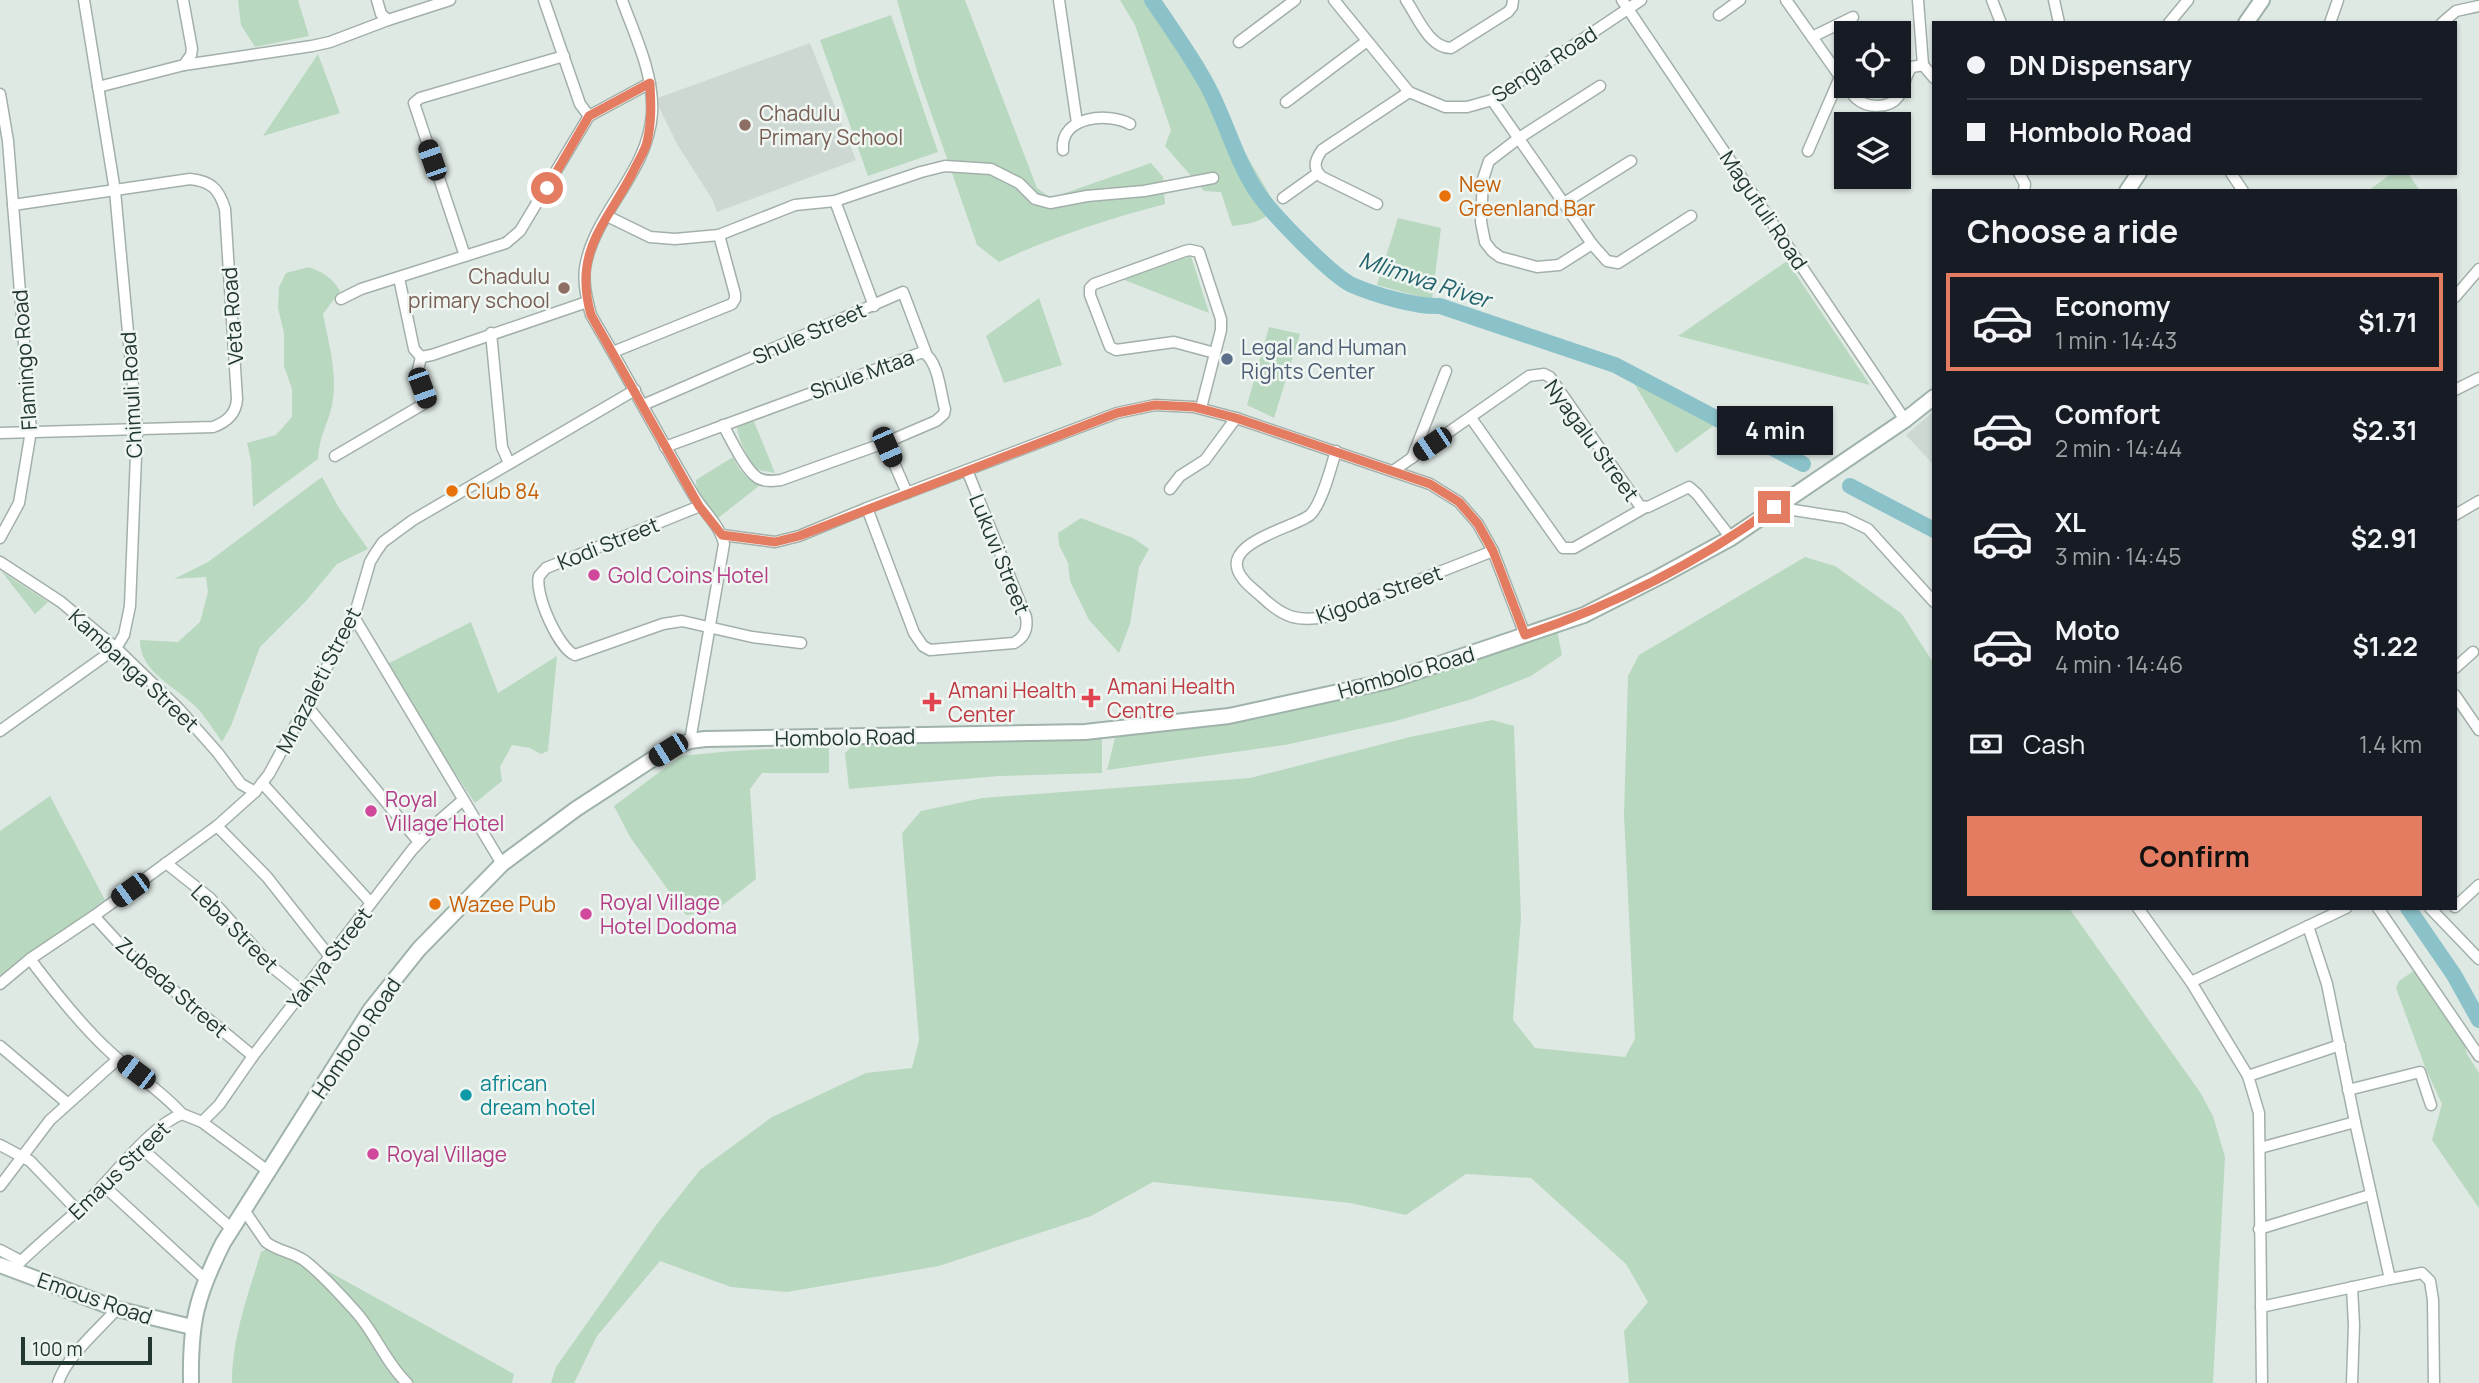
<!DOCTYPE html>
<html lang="en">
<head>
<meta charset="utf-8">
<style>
	body { margin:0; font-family:Manrope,sans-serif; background:#242831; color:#f1f3f6; height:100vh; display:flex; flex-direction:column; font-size:26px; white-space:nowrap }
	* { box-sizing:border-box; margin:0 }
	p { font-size:23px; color:#9ea1a6 }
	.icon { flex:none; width:38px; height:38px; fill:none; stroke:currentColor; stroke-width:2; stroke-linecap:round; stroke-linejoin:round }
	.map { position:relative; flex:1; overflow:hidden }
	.drawer { position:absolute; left:1932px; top:189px; width:525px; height:721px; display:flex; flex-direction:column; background:#171b24; border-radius:0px; box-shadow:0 2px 5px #0004 }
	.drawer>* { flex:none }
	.banner { position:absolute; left:1932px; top:21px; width:525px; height:154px; border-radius:0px; box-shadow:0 2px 5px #0004; display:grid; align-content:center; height:154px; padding:0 35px; background:#171b24 }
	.tools { position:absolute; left:1834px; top:21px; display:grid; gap:14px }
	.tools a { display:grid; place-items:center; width:77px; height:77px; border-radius:0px; background:#171b24; box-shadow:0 2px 5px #0004; font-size:35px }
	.scale { position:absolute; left:21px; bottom:18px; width:131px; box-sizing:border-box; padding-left:7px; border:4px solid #223730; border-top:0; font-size:19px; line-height:24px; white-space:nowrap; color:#223730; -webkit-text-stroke:5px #eff6f2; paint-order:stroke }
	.end { position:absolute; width:32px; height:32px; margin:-16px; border:9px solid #e47c61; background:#fff; box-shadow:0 0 0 4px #fff }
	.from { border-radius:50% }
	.bubble { position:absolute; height:49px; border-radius:0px; background:#171b24; box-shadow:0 2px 5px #0004; font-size:23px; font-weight:700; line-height:49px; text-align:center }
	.car { position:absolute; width:21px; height:42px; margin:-21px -10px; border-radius:9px; box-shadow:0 0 5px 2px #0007; background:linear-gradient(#222 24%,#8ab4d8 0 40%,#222 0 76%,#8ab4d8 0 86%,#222 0) }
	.banner b { display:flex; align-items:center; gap:24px; height:66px; font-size:26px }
	.banner b+b { border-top:2px solid #363941 }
	.banner i { width:18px; height:18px; background:#f1f3f6 }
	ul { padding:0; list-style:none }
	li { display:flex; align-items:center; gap:21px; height:98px; margin:0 14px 10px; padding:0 21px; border:4px solid transparent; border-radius:0px }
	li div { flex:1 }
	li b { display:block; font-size:26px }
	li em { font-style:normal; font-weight:700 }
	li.on { border-color:#e47c61 }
	li>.icon { width:63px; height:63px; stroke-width:1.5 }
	h2 { padding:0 35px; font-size:32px; line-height:84px }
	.pay { display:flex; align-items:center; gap:18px; height:77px; padding:0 35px; font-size:26px }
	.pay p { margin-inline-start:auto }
	.cta { display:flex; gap:14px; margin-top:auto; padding:14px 35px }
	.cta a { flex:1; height:80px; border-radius:0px; background:#e47c61; color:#111; font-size:28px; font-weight:700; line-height:80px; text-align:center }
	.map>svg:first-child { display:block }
	.built { fill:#cdd8d3 }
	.green { fill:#b9d8c0 }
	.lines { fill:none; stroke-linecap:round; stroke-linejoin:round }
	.river { stroke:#8bc2c9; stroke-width:16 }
	.street-casing { stroke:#a3b0aa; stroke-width:13 }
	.secondary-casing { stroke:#9fb3ab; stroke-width:18 }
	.street { stroke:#fff; stroke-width:10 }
	.secondary { stroke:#fff; stroke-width:14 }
	.route { stroke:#e47c61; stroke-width:9 }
	.education-dot { fill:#8d6e63; stroke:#eff6f2; stroke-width:2.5 }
	.food-dot { fill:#e8710a; stroke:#eff6f2; stroke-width:2.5 }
	.service-dot { fill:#5c6f8a; stroke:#eff6f2; stroke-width:2.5 }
	.hotel-dot { fill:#d1479c; stroke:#eff6f2; stroke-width:2.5 }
	.health-dot { fill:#e0444e; stroke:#eff6f2; stroke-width:2.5 }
	.culture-dot { fill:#0f9aa8; stroke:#eff6f2; stroke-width:2.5 }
	.labels { text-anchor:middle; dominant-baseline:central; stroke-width:5; stroke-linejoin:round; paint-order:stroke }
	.street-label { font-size:21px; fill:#223730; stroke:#eff6f2 }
	.education-label { font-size:21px; fill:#785e54; stroke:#eff6f2; text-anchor:start }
	.food-label { font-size:21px; fill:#c56008; stroke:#eff6f2; text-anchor:start }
	.service-label { font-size:21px; fill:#4e5e75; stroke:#eff6f2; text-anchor:start }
	.hotel-label { font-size:21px; fill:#b23c85; stroke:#eff6f2; text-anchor:start }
	.health-label { font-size:21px; fill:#be3a42; stroke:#eff6f2; text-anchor:start }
	.culture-label { font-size:21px; fill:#0d838f; stroke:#eff6f2; text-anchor:start }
	.water-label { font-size:23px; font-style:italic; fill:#22636c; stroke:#eff6f2 }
</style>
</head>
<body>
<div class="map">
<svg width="2479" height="1383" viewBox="0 0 2479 1383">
	<rect width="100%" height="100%" fill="#dfe9e4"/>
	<g class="built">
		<polygon points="810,43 856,160 717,212 712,199 677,144 655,99"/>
		<polygon points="1934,411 1934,465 1906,435"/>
	</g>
	<g class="green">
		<polygon points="238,0 298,0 309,36 255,47 241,25"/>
		<path d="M897 0H965L1037 188 1051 198 1151 163 1163 177 1165 204C1108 219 1052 237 999 262L977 245 919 78Z"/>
		<path d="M1120 0H1162L1204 63 1226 120 1276 206C1266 222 1249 224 1232 226L1221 192 1204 191 1165 146 1171 130 1135 25Z"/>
		<polygon points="891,15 938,152 868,176 820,40"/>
		<polygon points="318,54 340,113 263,136"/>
		<polygon points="2392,173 2408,173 2420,191 2368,191"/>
		<polygon points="1398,218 1441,228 1432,300 1377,285"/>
		<polygon points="1191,256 1209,313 1114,276 1138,274"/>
		<polygon points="1787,261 1870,385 1678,336"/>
		<path d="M309 267C322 272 333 278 340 291L323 314C329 345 338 374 332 406 327 426 319 437 318 459L253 507 251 461 247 443 276 435 292 417V389L284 366V333L278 308 279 287 286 273Z"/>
		<polygon points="1039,298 1062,365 1004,383 986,336"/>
		<polygon points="1269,327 1300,334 1274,418 1247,405"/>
		<polygon points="1632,380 1716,424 1676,453"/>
		<path d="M753 419 775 473 754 469C748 453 739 444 737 427Z"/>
		<path d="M733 457C739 471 747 479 760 485L717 519 697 493 696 480Z"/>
		<path d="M322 477 339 508 368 549 337 564 306 601 260 647 231 726 222 742C215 731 207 720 199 710 179 688 139 673 140 640L178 642 200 622 208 592 206 577 174 579 208 562Z"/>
		<polygon points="1081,518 1133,538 1149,549 1139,567 1130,624 1119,653 1089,620 1070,581 1068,563 1059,545 1058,533"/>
		<polygon points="1805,557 1835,566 1902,614 1934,664 1934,908 2069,908 2200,1092 2213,1116 2225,1157 2213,1383 1629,1383 1624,1331 1648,1302 1626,1264 1531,1178 1466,1174 1406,1215 1350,1203 1153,1182 1091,1216 939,1266 787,1292 731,1287 660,1261 597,1336 574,1383 551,1383 556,1367 657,1224 700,1170 772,1117 866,1073 912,1068 919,1040 902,833 921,811 982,798 1250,778 1410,737 1492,720 1514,726 1521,918 1513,1020 1535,1048 1625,1057 1635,1039 1624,815 1628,676 1639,655"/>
		<polygon points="1,571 48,602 35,614"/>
		<polygon points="471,622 498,693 557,656 548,751 541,754 530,748 512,745 500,767 502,781 475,803 431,737 389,663"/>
		<polygon points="1557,630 1562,655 1531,676 1472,699 1396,721 1285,745 1107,770 1116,734 1266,712"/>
		<polygon points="1102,739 1102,773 999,776 849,789 845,753 855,744"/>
		<polygon points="829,746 829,773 762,773 750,789 756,879 714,912 686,915 630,837 614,806 681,756 732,751"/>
		<polygon points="50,796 105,900 0,977 0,831"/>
		<polygon points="2415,970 2457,1030 2464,1041 2467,1054 2479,1073 2479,1208 2432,1140 2442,1104 2425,1067 2396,988 2399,981"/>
		<path d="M277 1243 514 1374 512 1383H232C232 1337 248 1295 261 1252Z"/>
	</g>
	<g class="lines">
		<g class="river">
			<path d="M1152 0C1171 28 1191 56 1207 85 1226 120 1235 159 1257 192 1271 213 1331 275 1352 285 1375 295 1416 307 1440 306L1615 365 1803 464"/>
			<polyline points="1850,486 1934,530"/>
			<polyline points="2408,908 2454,975 2479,1020"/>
		</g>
		<g class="street-casing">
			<g id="street">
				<polyline points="377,0 381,14 388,20 450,0"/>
				<polyline points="544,0 580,104 589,116"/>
				<path d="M622 0C635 36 654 74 652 113 648 174 594 212 585 268 583 284 587 300 591 315 626 374 658 435 693 494 703 511 720 525 724 544L690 741"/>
				<polyline points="1059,0 1077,123"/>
				<polyline points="1334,0 1409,92 1445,107 1467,107 1492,100 1641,0"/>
				<path d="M1406 0C1417 16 1429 48 1451 48L1508 12 1512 7 1513 0"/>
				<polyline points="1622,0 1905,420"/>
				<polyline points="1786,0 1846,85"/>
				<polyline points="1918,0 1923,65"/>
				<polyline points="1992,0 2001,23"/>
				<polyline points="2054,0 2059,23"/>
				<polyline points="1719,15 1740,0"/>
				<polyline points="2169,23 2188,0"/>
				<polyline points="2330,23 2338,0"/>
				<polyline points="2442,23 2456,11 2479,6"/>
				<polyline points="1812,37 1853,17"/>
				<polyline points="1239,42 1295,0"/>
				<polyline points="184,65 312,46 330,42 388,20"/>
				<path d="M1846 86C1850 90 1853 96 1857 99 1867 108 1889 109 1898 97 1905 88 1904 76 1912 67L1923 65 1934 78"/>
				<polyline points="98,87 184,65 191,55 192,49 183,0"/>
				<polyline points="0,94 8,141 31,431 19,503 0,538"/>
				<polyline points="1492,100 1592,244 1607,261 1618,263 1691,216"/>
				<polyline points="1286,102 1367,41"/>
				<path d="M1063 150C1060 116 1108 112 1130 124"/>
				<polyline points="1808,151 1840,77"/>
				<polyline points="2019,173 2025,184 2024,191"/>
				<polyline points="2231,173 2243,191"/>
				<polyline points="1283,198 1318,173"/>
				<polyline points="835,201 874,306"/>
				<polyline points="1564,203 1631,161"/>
				<path d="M1377 204 1322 177C1312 168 1315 160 1322 150L1409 92"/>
				<polyline points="607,216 650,237 675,239 719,235 795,205 835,201 921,172 945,166 991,169 1019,183 1035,199 1050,203 1087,196 1144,191 1213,178"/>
				<polyline points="1592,244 1559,265 1537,267 1500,257 1492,251 1485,242 1481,222 1483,179 1489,161 1519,138 1600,86"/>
				<polyline points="465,256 414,103 420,98 564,56"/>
				<polyline points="399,278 414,349 421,357 432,355 587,302"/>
				<polyline points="2455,297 2479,269"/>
				<polyline points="341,299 361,289 506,243 520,231 589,116 650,83"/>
				<polyline points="491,333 502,447 509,463"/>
				<polyline points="613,352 732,304 735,299 735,294 719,235"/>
				<polyline points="2455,390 2479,378"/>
				<polyline points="643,405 903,292 926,353"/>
				<polyline points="1201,408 1221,330 1221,319 1199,252 1190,250 1185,251 1094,284 1090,288 1090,295 1110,347 1116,350 1174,342 1215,353"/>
				<polyline points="1471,418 1563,548 1574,548 1644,508"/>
				<path d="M723 425C731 439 745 470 758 478 765 482 773 481 781 480L887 442"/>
				<path d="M0 433 213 427C227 422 236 414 237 399L225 209C219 189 211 181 190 179L13 205"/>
				<path d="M665 447 923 352C939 362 940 392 945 409L944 414 936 421 887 442V447L907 493"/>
				<path d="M1336 451C1331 467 1322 504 1310 515 1295 528 1214 543 1243 579 1248 586 1256 591 1262 597 1283 617 1297 622 1325 617L1493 551"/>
				<polyline points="335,456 427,402 417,374 421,357"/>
				<polyline points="1412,458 1446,371"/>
				<polyline points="1393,471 1529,376 1544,374 1550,377 1640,506 1648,507 1689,487 1697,494 1731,538"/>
				<polyline points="1170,489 1180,476 1205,460 1236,418"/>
				<path d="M700 506 546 568C545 569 540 575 539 576 534 594 559 649 575 655L663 624 682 621 752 637 801 643"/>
				<polyline points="1774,507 1845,518 1868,529 1934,602"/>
				<path d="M867 508 914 633 923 646 930 650 1014 643C1025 637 1028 629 1026 617L967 470"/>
				<polyline points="2455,515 2479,501"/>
				<polyline points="722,535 775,542 799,536 867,508 1117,413 1155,405 1194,407 1236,418 1430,484 1459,502 1478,524 1493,551 1525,635"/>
				<polyline points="0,562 61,602 116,648 179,709 218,753 241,784 255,792"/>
				<polyline points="354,617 502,864"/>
				<polyline points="2455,668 2473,652"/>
				<polyline points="2455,695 2479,730"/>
				<polyline points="306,705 419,842"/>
				<polyline points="0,731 116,648 124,635 130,606 137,430 115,191 84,0"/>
				<polyline points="262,783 371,903"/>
				<polyline points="217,826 267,877 330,957"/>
				<polyline points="166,863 210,898 271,966 303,992"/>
				<polyline points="2455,907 2479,885"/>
				<polyline points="2138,908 2191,982 2248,1076 2259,1113 2262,1383"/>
				<polyline points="2378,908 2479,1056"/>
				<polyline points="2430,908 2479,959"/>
				<polyline points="94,916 126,951 253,1056"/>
				<path d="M30 959C54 991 79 1023 108 1050 132 1073 160 1089 182 1114"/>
				<polyline points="2191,982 2346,908"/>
				<polyline points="0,984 30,959 94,916 217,826 255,792 269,774 354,617 370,562 376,552 383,542 413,520 635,390"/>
				<polyline points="0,1046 67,1103"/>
				<polyline points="2248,1076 2340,1045"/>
				<polyline points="2348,1090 2420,1072 2431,1105"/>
				<polyline points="202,1122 219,1105 253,1056 412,850 440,820 463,800"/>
				<polyline points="0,1145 30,1161 78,1211"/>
				<polyline points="140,1147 232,1229"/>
				<polyline points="2260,1148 2355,1122"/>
				<polyline points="103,1185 205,1279"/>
				<polyline points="0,1186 50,1120 118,1059"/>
				<path d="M244 1210 266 1242C277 1251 293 1252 305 1261 323 1275 340 1294 356 1312 375 1333 386 1363 407 1383"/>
				<polyline points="2259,1229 2370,1195"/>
				<polyline points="0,1250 21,1261"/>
				<path d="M12 1270C38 1244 66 1222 92 1197 116 1173 151 1126 182 1114L202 1122 268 1171"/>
				<polyline points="2390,1279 2422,1273 2430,1281 2433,1300 2434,1383"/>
				<polyline points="2261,1307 2390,1279 2355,1122 2327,984 2308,926"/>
				<path d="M58 1383C66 1357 99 1329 117 1309"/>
				<polyline points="2352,1383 2354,1325 2352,1287"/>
			</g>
		</g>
		<g class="secondary-casing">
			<g id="secondary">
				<polyline points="2246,23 2262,0"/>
				<polyline points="2127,191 2139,173"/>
				<polyline points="0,1265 117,1309 192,1327"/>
				<path d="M191 1383C190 1323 196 1297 223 1243L371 1009 419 949 502 864 576 809 668 749 690 741 705 739 1085 732 1229 716 1389 681 1584 615 1661 576 1731 538 1905 420 1934 397"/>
			</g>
		</g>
		<use href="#street" class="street"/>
		<use href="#secondary" class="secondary"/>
	</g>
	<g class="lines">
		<path class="route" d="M547 188 589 116 650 83C651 103 652 122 647 142 645 150 640 158 636 166 609 222 572 248 591 315L699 506 722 535 775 542 799 536 1117 413 1155 405 1194 407 1236 418 1430 484 1459 502 1478 524 1493 551 1525 635C1614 605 1699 562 1774 507"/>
	</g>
	<g class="education-dot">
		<circle cx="745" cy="125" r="7"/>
		<circle cx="564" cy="288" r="7"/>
	</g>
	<g class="food-dot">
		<circle cx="1445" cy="196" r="7"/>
		<circle cx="452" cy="491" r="7"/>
		<circle cx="435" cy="904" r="7"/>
	</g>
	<circle class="service-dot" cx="1227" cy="359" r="7"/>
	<g class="hotel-dot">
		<circle cx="594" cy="575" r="7"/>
		<circle cx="371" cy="811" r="7"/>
		<circle cx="586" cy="914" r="7"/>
		<circle cx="373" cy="1154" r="7"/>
	</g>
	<g class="health-dot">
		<path d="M1087.5 687.5h7v7h7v7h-7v7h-7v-7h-7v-7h7z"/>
		<path d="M928.5 691.5h7v7h7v7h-7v7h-7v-7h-7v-7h7z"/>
	</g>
	<circle class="culture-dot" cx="466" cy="1095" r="7"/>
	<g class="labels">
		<g class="street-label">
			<text transform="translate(1544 64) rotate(-33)">Sengia Road</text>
			<text transform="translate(1764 210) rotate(56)">Magufuli Road</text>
			<text transform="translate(232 316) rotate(-94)">Veta Road</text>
			<text transform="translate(809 333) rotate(-24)">Shule Street</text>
			<text transform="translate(24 360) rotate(-94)">Flamingo Road</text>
			<text transform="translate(862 374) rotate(-20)">Shule Mtaa</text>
			<text transform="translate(131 395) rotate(-93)">Chimuli Road</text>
			<text transform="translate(1592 440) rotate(54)">Nyagalu Street</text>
			<text transform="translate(608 543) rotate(-22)">Kodi Street</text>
			<text transform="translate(1000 554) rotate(68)">Lukuvi Street</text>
			<text transform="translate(1379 594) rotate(-20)">Kigoda Street</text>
			<text transform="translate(134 670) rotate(43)">Kambanga Street</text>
			<text transform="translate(1406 672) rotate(-16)">Hombolo Road</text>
			<text transform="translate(318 680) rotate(-63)">Mnazaleti Street</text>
			<text transform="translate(845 737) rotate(-1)">Hombolo Road</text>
			<text transform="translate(235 928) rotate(45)">Leba Street</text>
			<text transform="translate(329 958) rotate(-52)">Yahya Street</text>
			<text transform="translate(172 987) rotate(41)">Zubeda Street</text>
			<text transform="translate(356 1038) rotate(-56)">Hombolo Road</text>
			<text transform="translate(119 1170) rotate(-44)">Emaus Street</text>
			<text transform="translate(95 1298) rotate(19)">Emous Road</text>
		</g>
		<g class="education-label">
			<text x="759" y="113">Chadulu<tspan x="759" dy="24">Primary School</tspan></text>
			<text x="550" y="276" text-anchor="end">Chadulu<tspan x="550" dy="24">primary school</tspan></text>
		</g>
		<g class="food-label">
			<text x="1459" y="184">New<tspan x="1459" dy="24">Greenland Bar</tspan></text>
			<text x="466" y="491">Club 84</text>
			<text x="449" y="904">Wazee Pub</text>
		</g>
		<g class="service-label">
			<text x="1241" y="347">Legal and Human<tspan x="1241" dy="24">Rights Center</tspan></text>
		</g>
		<g class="hotel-label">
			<text x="608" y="575">Gold Coins Hotel</text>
			<text x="385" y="799">Royal<tspan x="385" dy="24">Village Hotel</tspan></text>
			<text x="600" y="902">Royal Village<tspan x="600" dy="24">Hotel Dodoma</tspan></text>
			<text x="387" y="1154">Royal Village</text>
		</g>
		<g class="health-label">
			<text x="1107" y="686">Amani Health<tspan x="1107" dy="24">Centre</tspan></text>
			<text x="948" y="690">Amani Health<tspan x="948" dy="24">Center</tspan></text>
		</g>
		<g class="culture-label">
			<text x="480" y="1083">african<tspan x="480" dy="24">dream hotel</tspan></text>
		</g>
		<g class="water-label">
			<text transform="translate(1425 279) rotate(18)">Mlimwa River</text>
		</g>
	</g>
</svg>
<div class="tools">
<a><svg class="icon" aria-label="locate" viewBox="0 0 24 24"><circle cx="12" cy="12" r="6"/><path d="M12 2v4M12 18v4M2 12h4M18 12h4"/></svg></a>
<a><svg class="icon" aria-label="layers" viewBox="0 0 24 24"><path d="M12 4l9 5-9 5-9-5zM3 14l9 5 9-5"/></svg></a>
</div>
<div class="scale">100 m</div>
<i class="end from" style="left:547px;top:188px"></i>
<i class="end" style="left:1774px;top:507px"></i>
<div class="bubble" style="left:1717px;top:406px;width:116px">4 min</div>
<i class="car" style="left:432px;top:160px;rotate:341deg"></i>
<i class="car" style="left:422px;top:388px;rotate:160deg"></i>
<i class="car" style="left:1432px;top:444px;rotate:236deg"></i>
<i class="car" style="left:887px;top:447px;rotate:156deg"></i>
<i class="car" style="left:668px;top:750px;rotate:238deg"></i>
<i class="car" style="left:130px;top:890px;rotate:234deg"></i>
<i class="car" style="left:136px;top:1072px;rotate:307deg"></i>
<div class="banner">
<b><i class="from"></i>DN Dispensary</b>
<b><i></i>Hombolo Road</b>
</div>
<section class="drawer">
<h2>Choose a ride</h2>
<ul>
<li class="on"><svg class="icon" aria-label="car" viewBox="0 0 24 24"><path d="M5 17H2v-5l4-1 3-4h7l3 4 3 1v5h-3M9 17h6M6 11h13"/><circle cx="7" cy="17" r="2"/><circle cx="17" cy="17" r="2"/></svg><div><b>Economy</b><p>1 min · 14:43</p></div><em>$1.71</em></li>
<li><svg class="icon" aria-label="car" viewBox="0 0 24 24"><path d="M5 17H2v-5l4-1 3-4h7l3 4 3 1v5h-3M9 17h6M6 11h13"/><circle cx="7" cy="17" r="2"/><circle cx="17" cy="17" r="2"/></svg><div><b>Comfort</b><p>2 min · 14:44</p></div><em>$2.31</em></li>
<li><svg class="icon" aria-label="car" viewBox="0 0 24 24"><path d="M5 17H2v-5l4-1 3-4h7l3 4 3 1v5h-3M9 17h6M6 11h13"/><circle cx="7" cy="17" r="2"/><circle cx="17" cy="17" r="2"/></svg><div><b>XL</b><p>3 min · 14:45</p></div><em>$2.91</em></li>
<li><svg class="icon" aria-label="car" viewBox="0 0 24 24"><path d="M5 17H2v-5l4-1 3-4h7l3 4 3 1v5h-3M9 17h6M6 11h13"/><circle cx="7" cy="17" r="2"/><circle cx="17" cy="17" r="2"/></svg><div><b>Moto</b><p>4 min · 14:46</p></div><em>$1.22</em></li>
</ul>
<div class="pay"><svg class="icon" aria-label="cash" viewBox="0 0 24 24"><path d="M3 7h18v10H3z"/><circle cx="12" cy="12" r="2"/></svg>Cash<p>1.4 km</p></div>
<div class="cta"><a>Confirm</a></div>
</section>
</div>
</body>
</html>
